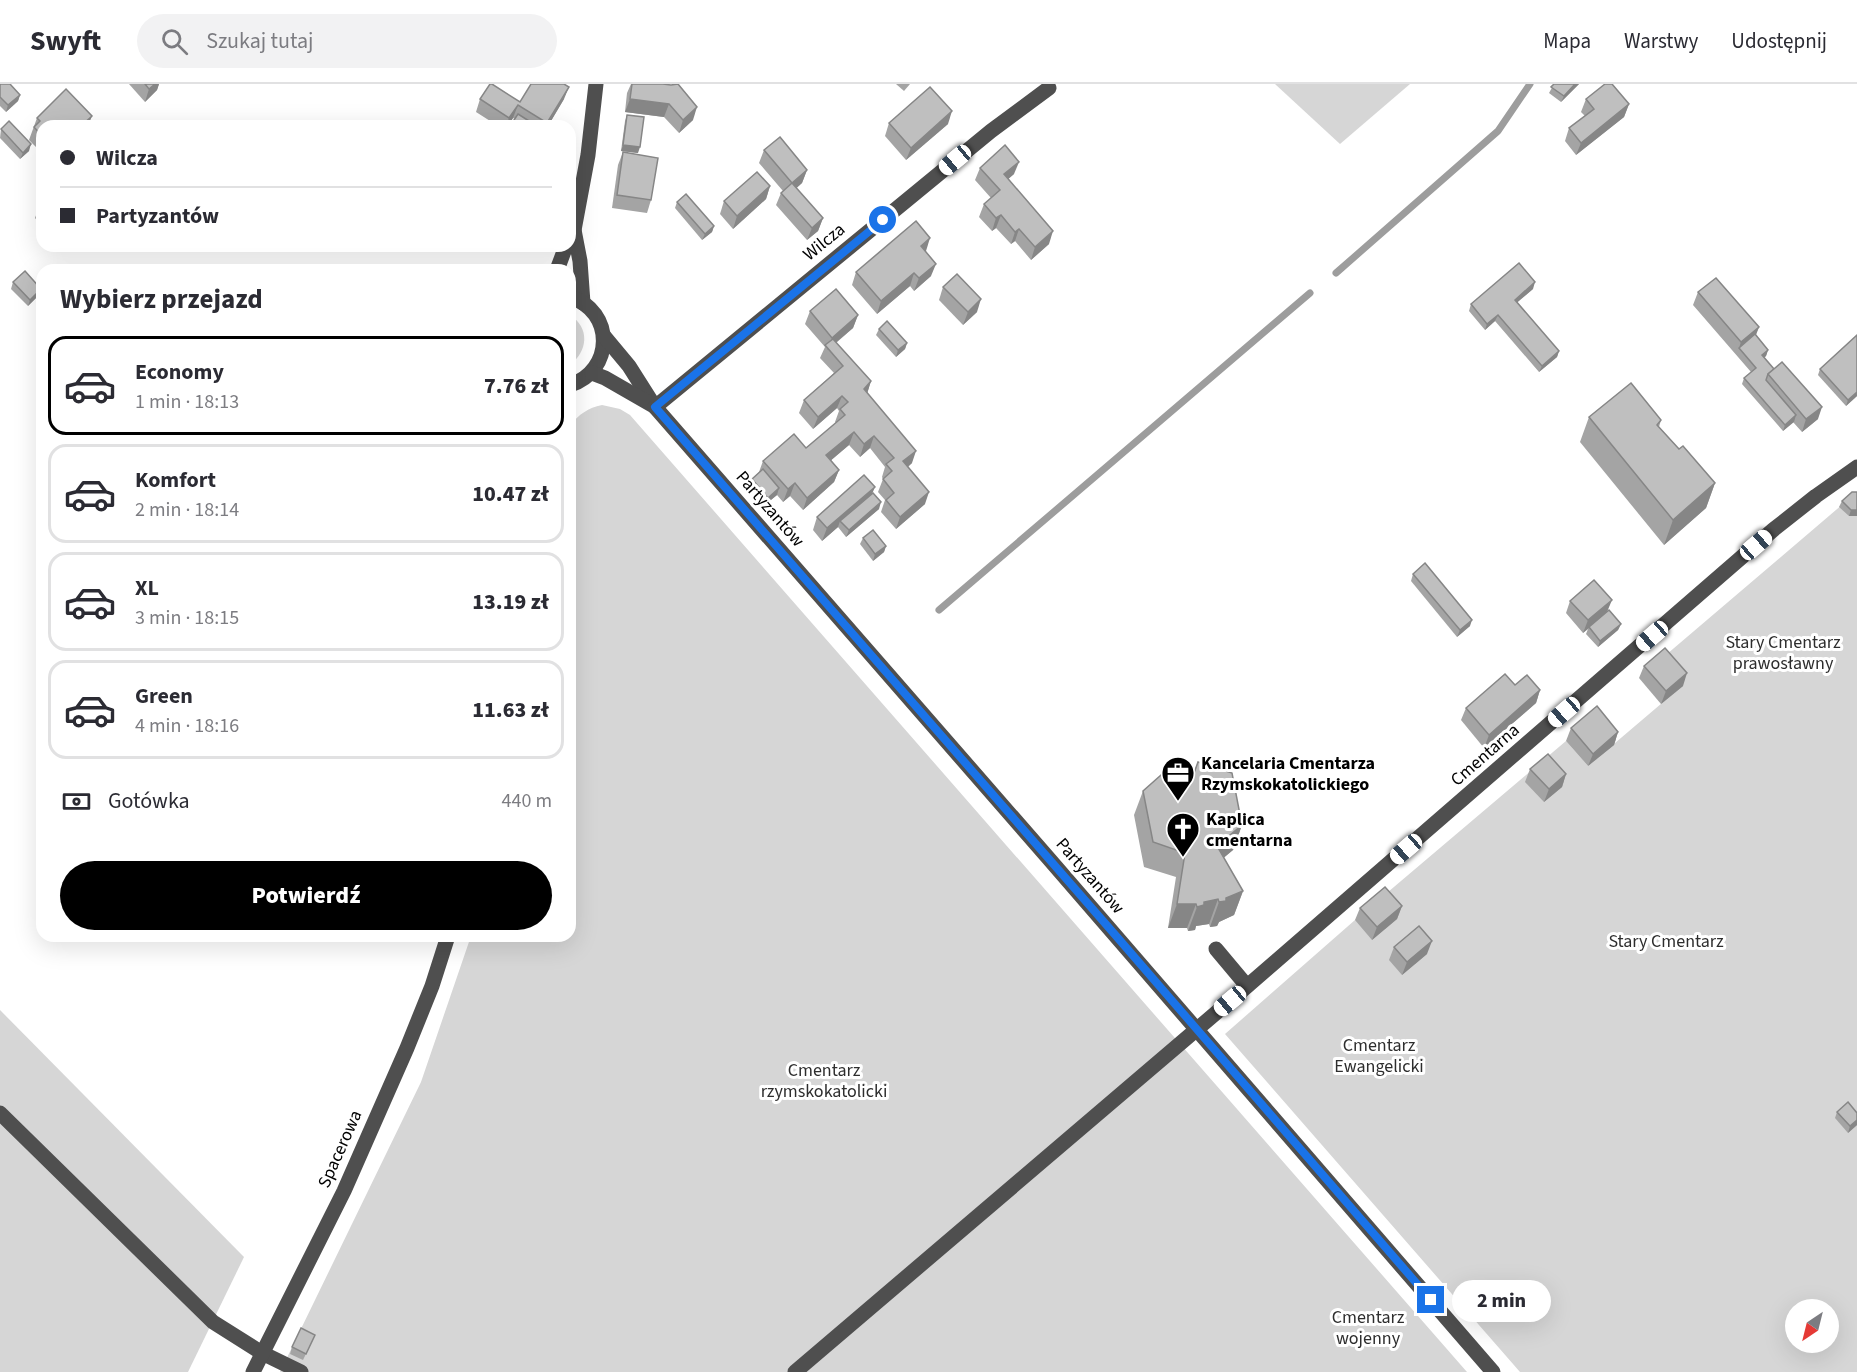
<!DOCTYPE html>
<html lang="pl">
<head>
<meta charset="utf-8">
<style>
	body { margin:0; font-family:"Source Sans 3",sans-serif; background:#f2f2f3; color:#2b2b33; height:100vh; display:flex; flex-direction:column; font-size:22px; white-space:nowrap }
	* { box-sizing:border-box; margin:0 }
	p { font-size:20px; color:#7c7c81 }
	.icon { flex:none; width:33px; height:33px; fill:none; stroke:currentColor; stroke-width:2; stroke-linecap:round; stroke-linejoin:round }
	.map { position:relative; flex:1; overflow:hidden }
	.sheet { position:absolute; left:36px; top:180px; width:540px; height:678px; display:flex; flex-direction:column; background:#fff; border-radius:18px; box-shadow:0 6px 24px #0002 }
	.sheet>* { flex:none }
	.guide { position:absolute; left:36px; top:36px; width:540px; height:132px; border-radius:18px; box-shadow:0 6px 24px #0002; display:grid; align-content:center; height:132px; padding:0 24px; background:#fff }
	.needle { width:39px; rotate:215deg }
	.tools { position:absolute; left:1785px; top:1215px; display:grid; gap:12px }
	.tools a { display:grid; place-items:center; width:54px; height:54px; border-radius:50%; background:#fff; box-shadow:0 6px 24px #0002; font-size:30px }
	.end { position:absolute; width:27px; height:27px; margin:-14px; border:8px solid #1a73e8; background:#fff; box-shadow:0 0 0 3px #fff }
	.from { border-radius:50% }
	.bubble { position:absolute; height:42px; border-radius:21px; background:#fff; box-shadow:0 6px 24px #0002; font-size:20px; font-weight:800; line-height:42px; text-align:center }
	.car { position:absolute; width:18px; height:36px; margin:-18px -9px; border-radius:8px; box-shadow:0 0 4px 2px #0007; background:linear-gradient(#fff 24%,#345 0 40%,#fff 0 76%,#345 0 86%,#fff 0) }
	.guide b { display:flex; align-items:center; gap:21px; height:57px; font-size:22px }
	.guide b+b { border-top:2px solid #e1e1e2 }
	.guide i { width:15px; height:15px; background:#2b2b33 }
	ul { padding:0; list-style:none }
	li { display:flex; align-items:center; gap:18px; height:99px; margin:0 12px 9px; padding:0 12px; border:3px solid #e1e1e2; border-radius:18px }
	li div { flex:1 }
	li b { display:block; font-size:22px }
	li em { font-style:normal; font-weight:800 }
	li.selected { border-color:#000 }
	li>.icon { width:54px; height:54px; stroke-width:1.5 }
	h2 { padding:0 24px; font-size:27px; line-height:72px }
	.pay { display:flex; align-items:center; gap:15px; height:66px; padding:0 24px; font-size:22px }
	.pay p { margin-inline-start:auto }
	.button { display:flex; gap:12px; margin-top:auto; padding:12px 24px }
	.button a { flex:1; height:69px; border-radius:36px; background:#000; color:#fff; font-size:24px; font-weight:800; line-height:69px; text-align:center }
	header { display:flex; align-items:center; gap:36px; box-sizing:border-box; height:84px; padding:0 30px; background:#fff; border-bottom:2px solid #e1e1e2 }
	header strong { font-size:28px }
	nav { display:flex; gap:33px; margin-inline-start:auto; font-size:21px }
	.search { width:420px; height:54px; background:#f2f2f3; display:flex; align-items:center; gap:15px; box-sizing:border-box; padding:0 21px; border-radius:33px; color:#7c7c81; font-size:22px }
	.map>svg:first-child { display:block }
	.green { fill:#d6d6d6; fill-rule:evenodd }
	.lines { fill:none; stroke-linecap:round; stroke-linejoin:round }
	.stream { stroke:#9d9d9d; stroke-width:7 }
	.minor { stroke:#4f4f4f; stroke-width:15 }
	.wall { fill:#a4a4a4 }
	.shaded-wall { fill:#868686 }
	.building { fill:#bfbfbf; stroke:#868686; stroke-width:1.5 }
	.route { stroke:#1a73e8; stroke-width:8 }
	.labels { text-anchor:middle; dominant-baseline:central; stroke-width:6; stroke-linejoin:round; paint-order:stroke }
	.street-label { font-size:18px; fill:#000; stroke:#fff }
	.park-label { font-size:18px; fill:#2d2d2d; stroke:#fff }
	.poi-label { font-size:18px; font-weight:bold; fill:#000; stroke:#fff; text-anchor:start }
</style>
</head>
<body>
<header>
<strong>Swyft</strong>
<div class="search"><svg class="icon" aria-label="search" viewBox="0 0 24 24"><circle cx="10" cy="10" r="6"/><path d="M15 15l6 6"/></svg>Szukaj tutaj</div>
<nav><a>Mapa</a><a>Warstwy</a><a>Udostępnij</a></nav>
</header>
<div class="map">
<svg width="1857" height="1288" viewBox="0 0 1857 1288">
	<rect width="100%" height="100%" fill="#fff"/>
	<g class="green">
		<polygon points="1275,0 1410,0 1340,60"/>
		<path d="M570 231C590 244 588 267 570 281Z"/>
		<path d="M602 321 620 325 630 331 1467 1288H280L421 998 471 852H570V342C579 330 588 324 602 321Z"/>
		<path d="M1850 414 1857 415V1288H1520L1225 950 1355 836 1566 657 1588 682 1682 602 1660 576ZM1796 1226H1828V1258H1796Z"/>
		<polygon points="0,926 244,1173 188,1288 0,1288"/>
	</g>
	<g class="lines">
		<g class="stream">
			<polyline points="1336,189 1498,47 1530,0"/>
			<polyline points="939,526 1310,209"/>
		</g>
		<g class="minor">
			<polyline points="574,146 580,177 583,219"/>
			<polyline points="570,154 574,146 588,71 596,0"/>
			<polyline points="557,186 566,162"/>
			<path d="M570 213C615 227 614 287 570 301"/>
			<polyline points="604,252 629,282 655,323 1050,776 1493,1288"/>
			<polyline points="592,289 605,294 652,321"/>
			<polyline points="655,323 991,47 1049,4"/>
			<polyline points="1216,865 1247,902"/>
			<polyline points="0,1029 213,1238 262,1269 301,1288"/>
			<polyline points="253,1288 344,1107 407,964 432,902 448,852"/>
			<polyline points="795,1288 1230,917 1773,446 1816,412 1857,383"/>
		</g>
	</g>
	<g class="wall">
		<polygon points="0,0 20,11 18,17 6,28 0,22"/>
		<polygon points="129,0 159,0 157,6 145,18"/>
		<polygon points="631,0 663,0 693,36 679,49 664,33 625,28 627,9"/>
		<polygon points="896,0 910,0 904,7"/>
		<polygon points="1554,0 1579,0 1561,18 1549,9"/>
		<polygon points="480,15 520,18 564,15 548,42 510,42 515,35 513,34 508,42 498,42 476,28"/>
		<polygon points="1586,15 1629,20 1624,33 1576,71 1565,57 1569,44 1585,32 1581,28"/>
		<polygon points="627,31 638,69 621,67 625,37"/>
		<polygon points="37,34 88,42 42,42 42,69 29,56"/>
		<polygon points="889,39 948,40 906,76 885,52"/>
		<polygon points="1,45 29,67 20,75 0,54"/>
		<polygon points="764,66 807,86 802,99 796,104 823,134 818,147 807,156 776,121 781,109 783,107 759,79"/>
		<polygon points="623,68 651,116 647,129 612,124 618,81"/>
		<polygon points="980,84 1014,90 1008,95 1049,160 1031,176 1015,157 1011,160 996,144 992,147 979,133 984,120 991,114 975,96"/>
		<polygon points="770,102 766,115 733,145 720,130 724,117"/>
		<polygon points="677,118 714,142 712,148 702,156 675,124"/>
		<polygon points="42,119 42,142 35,134 40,121"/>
		<polygon points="925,167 931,192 914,207 910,202 877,230 852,201 856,188"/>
		<polygon points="13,198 39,211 28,222 11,205"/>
		<polygon points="943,203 977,228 963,241 939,216"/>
		<polygon points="1533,205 1517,218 1559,267 1557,273 1539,288 1495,237 1485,246 1469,227 1471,220"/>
		<polygon points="1698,208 1759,243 1756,251 1768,266 1766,272 1764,274 1818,335 1802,348 1793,338 1783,347 1742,300 1744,294 1751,288 1693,221"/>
		<polygon points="810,227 858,231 853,244 836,259 871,297 867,309 912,379 908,383 925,420 896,445 881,428 885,416 878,408 883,395 882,393 885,383 870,364 860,373 849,361 831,376 839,386 834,398 803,426 790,412 783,418 777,411 766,420 750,401 752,395 759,388 763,377 806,364 836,339 835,338 839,327 837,324 813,345 799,329 804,316 834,289 820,274 825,263 805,240"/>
		<polygon points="879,245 907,259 905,265 896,273 876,251"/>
		<polygon points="1857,251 1857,312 1846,322 1818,291 1820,285"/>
		<polygon points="1589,333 1661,336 1659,343 1679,365 1715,399 1706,424 1664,461 1580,358"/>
		<polygon points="1857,408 1857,432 1849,432 1839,423 1842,417"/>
		<polygon points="873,409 879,425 846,453 838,443 822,457 813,446 817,433"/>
		<polygon points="863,454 886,462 884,468 873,477 860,460"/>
		<polygon points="1413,490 1470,542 1457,553 1411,497"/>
		<polygon points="1570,517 1607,528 1621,540 1618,546 1598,563 1586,550 1588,545 1583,549 1566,529"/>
		<polygon points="1644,582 1683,602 1661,620 1639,594"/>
		<polygon points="1515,601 1540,606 1536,619 1484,664 1461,636 1466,624"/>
		<polygon points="1571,644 1618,648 1614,661 1588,682 1566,657"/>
		<polygon points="1198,678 1242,741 1233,766 1223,774 1243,807 1234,831 1219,838 1217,842 1210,843 1209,840 1196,842 1195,846 1188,847 1187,844 1168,844 1176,793 1144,783 1134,731 1143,707 1180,695 1192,692"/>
		<polygon points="1530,685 1566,690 1562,703 1544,718 1525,698"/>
		<polygon points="1402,822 1397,835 1372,856 1355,836 1360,824"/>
		<polygon points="1394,863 1427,870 1402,891 1389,876"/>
		<polygon points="1837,1028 1857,1029 1857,1041 1848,1049 1835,1034"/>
		<polygon points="315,1251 303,1276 290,1270 292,1263"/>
	</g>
	<g class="shaded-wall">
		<polygon points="155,0 159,0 157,6 145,18 149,5"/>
		<polygon points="1575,0 1579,0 1561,18 1564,12"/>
		<polygon points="569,3 564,15 548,42 546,42"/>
		<polygon points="20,11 18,17 6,28 8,21"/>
		<polygon points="630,15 669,20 664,33 625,28"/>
		<polygon points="1629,20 1624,33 1576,71 1581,59"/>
		<polygon points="518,21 513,34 508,42 506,42 509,34"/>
		<polygon points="697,23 693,36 679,49 683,36"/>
		<polygon points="952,27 948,40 906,76 911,64"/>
		<polygon points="92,32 88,42 81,42"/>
		<polygon points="31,60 29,67 20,75 23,69"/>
		<polygon points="623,61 640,63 638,69 621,67"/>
		<polygon points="1019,78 1014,90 999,103 1004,90"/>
		<polygon points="807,86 802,99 788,112 792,99"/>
		<polygon points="770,102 766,115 733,145 737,132"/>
		<polygon points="1001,131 996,144 992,147 996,134"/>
		<polygon points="823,134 818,147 807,156 812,144"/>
		<polygon points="714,142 712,148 702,156 705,150"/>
		<polygon points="1019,145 1015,157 1011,160 1015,148"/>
		<polygon points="1053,147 1049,160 1031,176 1035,163"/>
		<polygon points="930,154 926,167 916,175 921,162"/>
		<polygon points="936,180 931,192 914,207 919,194"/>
		<polygon points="914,189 910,202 877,230 881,217"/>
		<polygon points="1535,198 1533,205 1513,222 1515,216"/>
		<polygon points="41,205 39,211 28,222 30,216"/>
		<polygon points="981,215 977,228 963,241 968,228"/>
		<polygon points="858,231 853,244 827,266 832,254"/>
		<polygon points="1498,231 1495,237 1485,246 1487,240"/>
		<polygon points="1759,243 1754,255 1739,264 1741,258"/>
		<polygon points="907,259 905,265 896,273 898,266"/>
		<polygon points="1768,266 1766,272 1759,277 1762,271"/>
		<polygon points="1559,267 1557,273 1539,288 1542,282"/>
		<polygon points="871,297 867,310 864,305"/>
		<polygon points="1857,308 1857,312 1846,322 1848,316"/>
		<polygon points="842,312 837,324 813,345 818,333"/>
		<polygon points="1822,323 1818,335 1802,348 1806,335"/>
		<polygon points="1796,331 1794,338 1783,347 1785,341"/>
		<polygon points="854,348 849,361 822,384 826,371"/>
		<polygon points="874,352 870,364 860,373 864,360"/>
		<polygon points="916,367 912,379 899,390 903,377"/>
		<polygon points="839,386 834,398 803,426 807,414"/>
		<polygon points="795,399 790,412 783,418 788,405"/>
		<polygon points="1715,399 1706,424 1664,461 1673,436"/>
		<polygon points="875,403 870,415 840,437 838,443 822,457 827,444"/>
		<polygon points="779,404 777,411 766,420 768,414"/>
		<polygon points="929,408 925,420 896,445 900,433"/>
		<polygon points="881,418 879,425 846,453 849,446"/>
		<polygon points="1851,426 1857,426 1857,432 1849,432"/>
		<polygon points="886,462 884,468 873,477 875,470"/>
		<polygon points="1612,516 1607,528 1583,549 1588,536"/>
		<polygon points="1472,536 1470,542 1457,553 1460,546"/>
		<polygon points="1621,540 1618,546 1598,563 1600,557"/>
		<polygon points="1687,589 1683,602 1661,620 1666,607"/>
		<polygon points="1540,606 1536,619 1484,664 1489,651"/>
		<polygon points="1618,648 1614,661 1588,682 1593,670"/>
		<polygon points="1566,690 1562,703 1544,718 1549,705"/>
		<polygon points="1242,741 1233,766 1208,787 1217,762"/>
		<polygon points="1243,807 1234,831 1219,838 1217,842 1210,843 1219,818 1226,814"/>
		<polygon points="1218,815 1209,840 1196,842 1195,846 1188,847 1197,823 1204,818"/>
		<polygon points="1177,820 1196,820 1187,844 1168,844"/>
		<polygon points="1402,822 1397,835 1372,856 1377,843"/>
		<polygon points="1432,857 1427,870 1402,891 1407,878"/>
		<polygon points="1857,1036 1857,1041 1848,1049 1850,1042"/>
	</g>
	<g class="building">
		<polygon points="0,0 10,0 20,11 8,21 0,13"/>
		<polygon points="145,0 155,0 149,5"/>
		<polygon points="490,0 492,0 520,18 531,0 564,0 569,3 547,39 518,21 509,34 480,15"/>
		<polygon points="632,0 663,0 671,1 678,0 697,23 683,36 669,20 630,15"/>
		<polygon points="1554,0 1575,0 1564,12 1551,3"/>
		<polygon points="1605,0 1612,0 1629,20 1581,59 1569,44 1594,25 1586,15"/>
		<polygon points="930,3 952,27 911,64 889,39"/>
		<polygon points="66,5 92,32 81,42 42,42 42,52 34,43 40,37 37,34"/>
		<polygon points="518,30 537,42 510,42"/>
		<polygon points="627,31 644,33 640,63 623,61"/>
		<polygon points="9,37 31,60 23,69 1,45"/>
		<polygon points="780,53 807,86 792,99 764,66"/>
		<polygon points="1005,61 1019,78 1004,90 1053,147 1035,163 1019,145 1015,148 1001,131 996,134 984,120 1000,106 980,84"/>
		<polygon points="623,68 658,74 651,116 617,111"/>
		<polygon points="757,88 770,102 737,132 724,117"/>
		<polygon points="792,99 823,134 812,144 781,109"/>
		<polygon points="686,110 714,142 705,150 677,118"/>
		<polygon points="916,137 930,154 921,162 936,180 919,194 914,189 881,217 856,188"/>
		<polygon points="1519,179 1535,198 1515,216 1559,267 1542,282 1498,231 1487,240 1471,220"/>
		<polygon points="25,187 41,205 30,216 13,198"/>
		<polygon points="957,190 981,215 968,228 943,203"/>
		<polygon points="1716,194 1759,243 1741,258 1698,208"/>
		<polygon points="836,205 858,231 832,254 810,227"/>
		<polygon points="887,237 907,259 898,266 879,245"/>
		<polygon points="1755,250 1768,266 1762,271 1774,285 1768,290 1766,296 1796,331 1785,341 1744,294 1756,284 1739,264"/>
		<polygon points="1857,251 1857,308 1848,316 1820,285"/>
		<polygon points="833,255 871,297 864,305 916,367 903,377 929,408 900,433 886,416 894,409 883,395 892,387 886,380 894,374 874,352 864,360 854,348 826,371 839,386 807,414 795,399 788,405 763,377 794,350 806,364 845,331 840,325 848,318 842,312 818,333 804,316 843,282 825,261"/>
		<polygon points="1782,278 1822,323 1806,335 1768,290"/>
		<polygon points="1631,299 1661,336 1657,341 1679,365 1683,362 1715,399 1673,436 1589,333"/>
		<polygon points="763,385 779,404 768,414 752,395"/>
		<polygon points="864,391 875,403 827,444 817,433"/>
		<polygon points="1852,408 1857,408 1857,426 1851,426 1842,417"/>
		<polygon points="873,409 881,418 849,446 840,437"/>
		<polygon points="873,446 886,462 875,470 863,454"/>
		<polygon points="1425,479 1472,536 1460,546 1413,490"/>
		<polygon points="1594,496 1612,516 1588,536 1570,517"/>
		<polygon points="1609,526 1621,540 1600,557 1589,543"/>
		<polygon points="1665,564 1687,589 1666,607 1644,582"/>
		<polygon points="1505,590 1515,601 1527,591 1540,606 1489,651 1466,624"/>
		<polygon points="1597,622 1618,648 1593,670 1571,644"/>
		<polygon points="1548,670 1566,690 1549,705 1530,685"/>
		<polygon points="1198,678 1232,689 1242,741 1217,762 1243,807 1226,814 1226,817 1219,818 1218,815 1204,818 1204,821 1197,823 1196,820 1177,820 1185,769 1153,758 1143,707 1170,683 1180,695 1193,692"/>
		<polygon points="1385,803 1402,822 1377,843 1360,824"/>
		<polygon points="1419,842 1432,857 1407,878 1394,863"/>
		<polygon points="1848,1018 1857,1029 1857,1036 1850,1042 1837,1028"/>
		<polygon points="301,1244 315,1251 306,1270 292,1263"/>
	</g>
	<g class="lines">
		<polyline class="route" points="883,136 655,323 1117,853 1431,1216"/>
	</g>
	<defs>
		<g id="office-pin" transform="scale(1.725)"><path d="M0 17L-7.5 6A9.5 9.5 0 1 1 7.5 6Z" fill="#000" stroke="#fff"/><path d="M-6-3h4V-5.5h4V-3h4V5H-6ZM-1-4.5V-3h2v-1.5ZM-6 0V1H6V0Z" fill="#fff"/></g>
		<g id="church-pin" transform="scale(1.725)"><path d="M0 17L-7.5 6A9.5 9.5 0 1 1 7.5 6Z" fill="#000" stroke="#fff"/><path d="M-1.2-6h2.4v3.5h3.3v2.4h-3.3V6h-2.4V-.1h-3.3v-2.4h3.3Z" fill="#fff"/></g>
	</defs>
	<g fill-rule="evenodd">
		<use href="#office-pin" x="1178" y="689"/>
		<use href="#church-pin" x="1183" y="745"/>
	</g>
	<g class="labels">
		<g class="street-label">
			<text transform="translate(824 158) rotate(-39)">Wilcza</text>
			<text transform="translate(770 425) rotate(49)">Partyzantów</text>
			<text transform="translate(1485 671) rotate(-41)">Cmentarna</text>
			<text transform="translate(1090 792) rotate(49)">Partyzantów</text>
			<text transform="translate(340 1065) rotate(-66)">Spacerowa</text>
		</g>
		<g class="park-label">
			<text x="1783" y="558">Stary Cmentarz<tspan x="1783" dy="21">prawosławny</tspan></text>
			<text x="1666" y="857">Stary Cmentarz</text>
			<text x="1379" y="961">Cmentarz<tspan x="1379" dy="21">Ewangelicki</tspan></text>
			<text x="824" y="986">Cmentarz<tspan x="824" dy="21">rzymskokatolicki</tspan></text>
			<text x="1368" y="1233">Cmentarz<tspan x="1368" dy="21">wojenny</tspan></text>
		</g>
		<g class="poi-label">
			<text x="1201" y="679">Kancelaria Cmentarza<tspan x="1201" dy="21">Rzymskokatolickiego</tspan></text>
			<text x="1206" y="735">Kaplica<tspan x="1206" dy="21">cmentarna</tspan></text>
		</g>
	</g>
</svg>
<div class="tools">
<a><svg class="needle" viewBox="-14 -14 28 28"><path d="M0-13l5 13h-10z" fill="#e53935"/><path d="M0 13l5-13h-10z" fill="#7c7c81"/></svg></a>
</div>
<i class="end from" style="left:883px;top:136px"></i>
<i class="end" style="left:1431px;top:1216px"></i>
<div class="bubble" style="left:1452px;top:1196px;width:99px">2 min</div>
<i class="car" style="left:955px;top:76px;rotate:230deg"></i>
<i class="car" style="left:1756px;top:461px;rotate:49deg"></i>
<i class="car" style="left:1652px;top:552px;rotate:229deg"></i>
<i class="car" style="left:1564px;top:628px;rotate:229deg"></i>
<i class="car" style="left:1406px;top:765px;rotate:229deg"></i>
<i class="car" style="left:1230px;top:917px;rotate:230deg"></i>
<div class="guide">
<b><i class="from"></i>Wilcza</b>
<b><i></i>Partyzantów</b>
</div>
<section class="sheet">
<h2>Wybierz przejazd</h2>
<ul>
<li class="selected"><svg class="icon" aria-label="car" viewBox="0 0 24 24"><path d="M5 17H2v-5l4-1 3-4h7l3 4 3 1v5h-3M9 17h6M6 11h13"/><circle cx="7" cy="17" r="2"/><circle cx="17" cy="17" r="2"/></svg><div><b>Economy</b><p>1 min · 18:13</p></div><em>7.76 zł</em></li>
<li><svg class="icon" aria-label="car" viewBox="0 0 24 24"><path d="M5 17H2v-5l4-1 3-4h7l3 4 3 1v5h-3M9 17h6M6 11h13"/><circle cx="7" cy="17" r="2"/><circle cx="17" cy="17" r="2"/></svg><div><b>Komfort</b><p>2 min · 18:14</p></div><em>10.47 zł</em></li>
<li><svg class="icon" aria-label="car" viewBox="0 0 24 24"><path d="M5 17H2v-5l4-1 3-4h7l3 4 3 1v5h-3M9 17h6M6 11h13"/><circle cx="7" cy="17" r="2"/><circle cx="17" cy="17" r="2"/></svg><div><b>XL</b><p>3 min · 18:15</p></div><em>13.19 zł</em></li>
<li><svg class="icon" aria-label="car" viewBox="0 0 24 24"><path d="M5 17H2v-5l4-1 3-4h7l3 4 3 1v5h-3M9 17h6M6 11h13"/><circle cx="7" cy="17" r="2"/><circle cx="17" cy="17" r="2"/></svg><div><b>Green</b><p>4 min · 18:16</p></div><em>11.63 zł</em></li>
</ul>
<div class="pay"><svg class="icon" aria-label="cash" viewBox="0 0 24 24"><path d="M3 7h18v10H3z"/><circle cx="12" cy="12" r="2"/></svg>Gotówka<p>440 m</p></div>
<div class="button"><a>Potwierdź</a></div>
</section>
</div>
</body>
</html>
